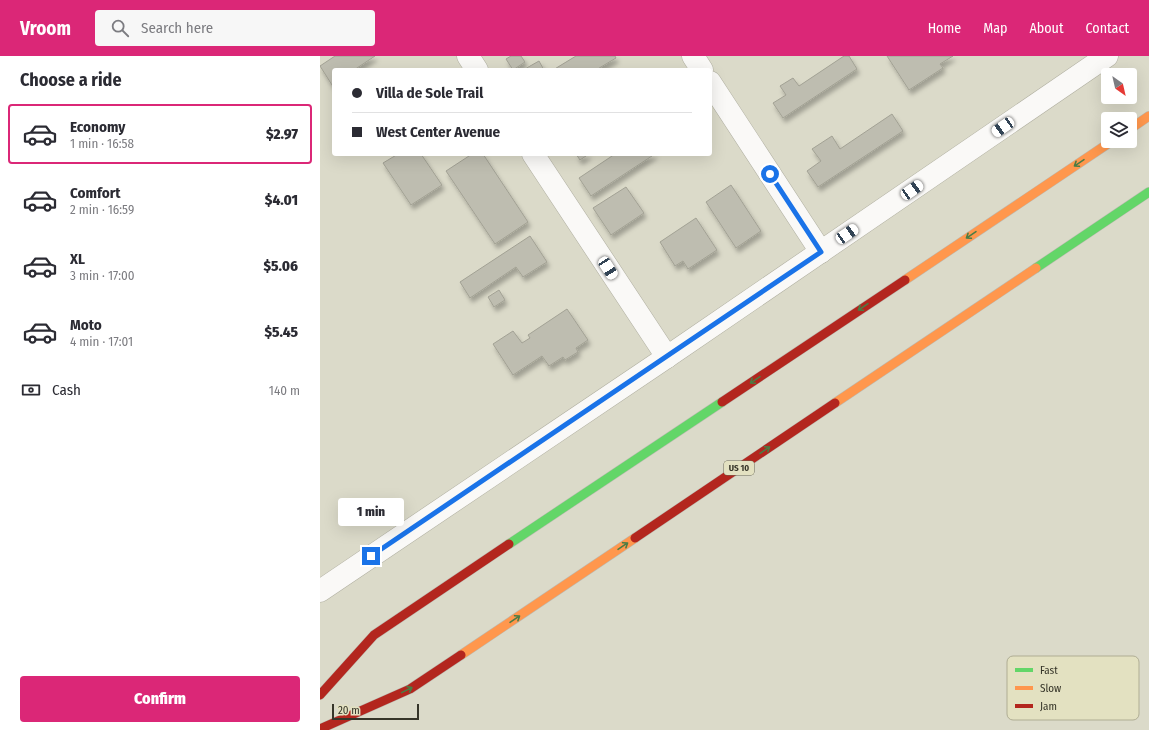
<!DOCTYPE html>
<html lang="en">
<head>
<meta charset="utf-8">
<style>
	body { margin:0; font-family:"Fira Sans Condensed",sans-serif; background:#f7f7f7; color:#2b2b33; height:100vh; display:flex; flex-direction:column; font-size:15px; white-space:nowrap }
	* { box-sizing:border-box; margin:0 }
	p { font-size:13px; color:#7c7c81 }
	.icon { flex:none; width:22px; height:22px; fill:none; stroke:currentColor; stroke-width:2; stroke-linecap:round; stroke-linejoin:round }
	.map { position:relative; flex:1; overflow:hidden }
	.panel { display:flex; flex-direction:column; background:#fff; width:320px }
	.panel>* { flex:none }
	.top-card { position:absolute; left:12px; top:12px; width:380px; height:88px; border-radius:4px; box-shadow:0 4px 16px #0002; display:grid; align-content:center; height:88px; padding:0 20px; background:#fff }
	.needle { width:26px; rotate:146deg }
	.fabs { position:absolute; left:781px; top:12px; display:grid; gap:8px }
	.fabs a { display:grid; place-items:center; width:36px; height:36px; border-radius:4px; background:#fff; box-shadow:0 4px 16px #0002; font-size:20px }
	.scale { position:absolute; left:12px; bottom:10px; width:87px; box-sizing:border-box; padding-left:4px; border:2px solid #363529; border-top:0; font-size:11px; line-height:14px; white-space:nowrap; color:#363529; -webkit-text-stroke:3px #e3e1c1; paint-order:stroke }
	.end { position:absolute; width:18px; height:18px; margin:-9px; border:5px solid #1a73e8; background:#fff; box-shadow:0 0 0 2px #fff }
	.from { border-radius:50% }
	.bubble { position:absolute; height:28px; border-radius:4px; background:#fff; box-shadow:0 4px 16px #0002; font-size:13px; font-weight:800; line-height:28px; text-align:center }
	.car { position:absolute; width:12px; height:24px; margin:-12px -6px; border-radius:5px; box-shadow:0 0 3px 1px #0007; background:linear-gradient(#fff 24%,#345 0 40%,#fff 0 76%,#345 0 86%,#fff 0) }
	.top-card b { display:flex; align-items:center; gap:14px; height:38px; font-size:15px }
	.top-card b+b { border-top:1px solid #e1e1e2 }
	.top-card i { width:10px; height:10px; background:#2b2b33 }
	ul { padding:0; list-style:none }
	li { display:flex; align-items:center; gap:12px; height:60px; margin:0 8px 6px; padding:0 12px; border:2px solid transparent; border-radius:4px }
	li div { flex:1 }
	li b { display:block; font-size:15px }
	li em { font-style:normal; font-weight:800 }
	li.selected { border-color:#db2777 }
	li>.icon { width:36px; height:36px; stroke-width:1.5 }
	h2 { padding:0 20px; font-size:18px; line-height:48px }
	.pay { display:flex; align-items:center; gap:10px; height:44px; padding:0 20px; font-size:15px }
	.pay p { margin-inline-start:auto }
	.action { display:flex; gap:8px; margin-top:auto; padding:8px 20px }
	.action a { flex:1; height:46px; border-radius:4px; background:#db2777; color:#fff; font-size:16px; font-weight:800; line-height:46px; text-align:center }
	header { display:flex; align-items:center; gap:24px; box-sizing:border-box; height:56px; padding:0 20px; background:#db2777; color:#fff }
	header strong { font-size:19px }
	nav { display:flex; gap:22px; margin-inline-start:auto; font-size:14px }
	.search { width:280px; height:36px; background:#f7f7f7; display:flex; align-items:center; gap:10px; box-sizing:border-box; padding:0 14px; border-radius:4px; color:#7c7c81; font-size:15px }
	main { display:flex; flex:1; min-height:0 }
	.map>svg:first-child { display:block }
	.building { fill:#bebdb0; stroke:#a2a194; filter:url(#shadow) }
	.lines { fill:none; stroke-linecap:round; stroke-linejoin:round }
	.street-casing { stroke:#b0afa1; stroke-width:23 }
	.fast-casing { stroke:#bbbab2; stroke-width:10 }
	.slow-casing { stroke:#bbbab2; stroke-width:10 }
	.jam-casing { stroke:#bbbab2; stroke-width:10 }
	.street { stroke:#faf9f7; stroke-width:22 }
	.fast { stroke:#63d668; stroke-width:9 }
	.slow { stroke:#ff974d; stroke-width:9 }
	.jam { stroke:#b3261e; stroke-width:9 }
	.oneway { stroke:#4a7d45 }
	.route { stroke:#1a73e8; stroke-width:5 }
	.labels { text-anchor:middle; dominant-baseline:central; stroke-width:4; stroke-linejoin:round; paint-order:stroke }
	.shield { fill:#e3e1c1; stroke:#6a6957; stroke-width:1 }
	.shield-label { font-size:9px; font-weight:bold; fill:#363529 }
	.key { fill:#e3e1c1; stroke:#afad93; stroke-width:1 }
	.key-label { font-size:11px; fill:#363529 }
</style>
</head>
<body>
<header>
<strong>Vroom</strong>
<div class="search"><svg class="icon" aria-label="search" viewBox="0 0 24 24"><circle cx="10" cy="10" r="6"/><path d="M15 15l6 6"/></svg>Search here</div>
<nav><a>Home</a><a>Map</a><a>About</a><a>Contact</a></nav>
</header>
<main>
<section class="panel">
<h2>Choose a ride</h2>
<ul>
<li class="selected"><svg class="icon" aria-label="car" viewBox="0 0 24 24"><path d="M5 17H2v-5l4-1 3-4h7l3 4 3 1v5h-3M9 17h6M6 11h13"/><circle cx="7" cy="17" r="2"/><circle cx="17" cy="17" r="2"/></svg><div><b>Economy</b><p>1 min · 16:58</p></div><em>$2.97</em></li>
<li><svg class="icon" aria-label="car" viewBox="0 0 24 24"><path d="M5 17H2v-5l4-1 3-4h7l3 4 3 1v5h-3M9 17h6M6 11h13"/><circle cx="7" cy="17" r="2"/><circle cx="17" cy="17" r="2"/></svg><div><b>Comfort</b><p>2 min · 16:59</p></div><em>$4.01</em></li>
<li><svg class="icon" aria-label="car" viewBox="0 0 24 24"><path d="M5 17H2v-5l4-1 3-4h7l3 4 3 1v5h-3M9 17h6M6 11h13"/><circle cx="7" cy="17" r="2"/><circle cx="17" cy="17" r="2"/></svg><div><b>XL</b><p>3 min · 17:00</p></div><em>$5.06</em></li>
<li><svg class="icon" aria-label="car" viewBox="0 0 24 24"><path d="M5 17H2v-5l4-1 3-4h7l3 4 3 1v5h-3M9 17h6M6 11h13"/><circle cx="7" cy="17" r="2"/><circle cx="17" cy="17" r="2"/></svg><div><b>Moto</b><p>4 min · 17:01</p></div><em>$5.45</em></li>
</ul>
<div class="pay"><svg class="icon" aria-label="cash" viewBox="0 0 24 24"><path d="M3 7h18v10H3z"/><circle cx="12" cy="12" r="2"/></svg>Cash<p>140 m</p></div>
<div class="action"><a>Confirm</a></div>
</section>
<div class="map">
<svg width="829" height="674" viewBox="0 0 829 674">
	<defs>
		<filter id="shadow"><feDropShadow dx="2.5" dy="4.5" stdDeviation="2" flood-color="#0004"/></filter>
	</defs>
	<rect width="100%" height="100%" fill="#dbdac9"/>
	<g class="building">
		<polygon points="15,0 55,0 34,14 14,14 14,27 12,29 0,10"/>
		<polygon points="191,0 201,0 205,6 193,14 186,3"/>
		<polygon points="256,0 295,0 296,2 276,14 233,14"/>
		<polygon points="524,0 529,0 537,13 463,62 453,47 466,39 460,30 473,22 479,30"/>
		<polygon points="567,0 633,0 620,8 623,12 589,34"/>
		<polygon points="219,5 224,14 203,14"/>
		<polygon points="572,58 583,75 498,131 487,115 501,105 492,93 512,80 520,93"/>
		<polygon points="78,98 101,98 122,129 91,149 63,107"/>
		<polygon points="152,98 163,98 208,166 175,188 126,115"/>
		<polygon points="256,98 269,98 260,104"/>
		<polygon points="295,98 335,98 271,140 259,122"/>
		<polygon points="411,129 441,175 416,192 386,146"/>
		<polygon points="306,131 324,157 291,179 273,152"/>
		<polygon points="376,162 397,194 368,213 363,205 355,210 340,186"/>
		<polygon points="210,180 227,206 203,221 196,211 150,242 140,226"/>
		<polygon points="179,234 185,244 174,251 168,241"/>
		<polygon points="247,253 268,284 256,292 258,296 245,304 243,301 229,310 222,300 193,319 173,288 193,275 202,287 210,282 208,279"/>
	</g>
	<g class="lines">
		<g class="street-casing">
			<g id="street">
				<polyline points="148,0 157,14"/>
				<polyline points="373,0 382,14"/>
				<polyline points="390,26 501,196"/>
				<polyline points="213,98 347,301"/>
				<polyline points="0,535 347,301 787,0"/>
			</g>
		</g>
		<g class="fast-casing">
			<g id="fast">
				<polyline points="716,212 829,136"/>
				<polyline points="189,488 402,346"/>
			</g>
		</g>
		<g class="slow-casing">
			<g id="slow">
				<polyline points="810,73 829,60"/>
				<polyline points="585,224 792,85"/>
				<polyline points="515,347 716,212"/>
				<polyline points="141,599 315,482"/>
			</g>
		</g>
		<g class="jam-casing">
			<g id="jam">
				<polyline points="402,346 585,224"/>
				<polyline points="315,482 515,347"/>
				<polyline points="0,639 54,579 189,488"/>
				<polyline points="0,673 90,633 141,599"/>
			</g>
		</g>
		<use href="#street" class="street"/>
		<use href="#fast" class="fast"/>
		<use href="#slow" class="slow"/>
		<use href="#jam" class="jam"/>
	</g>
	<defs><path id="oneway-shaft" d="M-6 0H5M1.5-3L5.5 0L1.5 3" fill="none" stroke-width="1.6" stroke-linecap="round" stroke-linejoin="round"/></defs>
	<g class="oneway">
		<use href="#oneway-shaft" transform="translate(759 107) rotate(146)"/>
		<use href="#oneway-shaft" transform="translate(651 179) rotate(146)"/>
		<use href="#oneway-shaft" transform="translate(543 251) rotate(146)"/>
		<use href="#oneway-shaft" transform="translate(435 324) rotate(146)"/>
		<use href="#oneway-shaft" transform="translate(445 394) rotate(-34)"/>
		<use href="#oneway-shaft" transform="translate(303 490) rotate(-34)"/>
		<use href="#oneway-shaft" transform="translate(195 563) rotate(-34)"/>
		<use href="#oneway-shaft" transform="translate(87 634) rotate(-26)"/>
	</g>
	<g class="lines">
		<polyline class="route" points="51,500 501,196 450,118"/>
	</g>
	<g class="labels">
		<rect class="shield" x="404" y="405" width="30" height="14" rx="3"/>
		<g class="shield-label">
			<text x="419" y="412">US 10</text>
		</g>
	</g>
	<rect x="687" y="600" width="132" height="64" rx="6" class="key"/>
	<rect x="695" y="612" width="18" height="4" fill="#63d668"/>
	<rect x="695" y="630" width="18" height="4" fill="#ff974d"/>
	<rect x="695" y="648" width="18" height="4" fill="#b3261e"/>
	<g class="key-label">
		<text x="720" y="618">Fast</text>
		<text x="720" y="636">Slow</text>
		<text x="720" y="654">Jam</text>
	</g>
</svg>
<div class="fabs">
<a><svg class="needle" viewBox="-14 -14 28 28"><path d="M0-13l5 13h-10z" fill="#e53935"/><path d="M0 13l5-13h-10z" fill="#7c7c81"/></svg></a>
<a><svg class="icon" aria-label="layers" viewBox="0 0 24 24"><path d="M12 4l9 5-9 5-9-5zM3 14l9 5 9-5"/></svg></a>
</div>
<div class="scale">20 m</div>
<i class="end from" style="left:450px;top:118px"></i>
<i class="end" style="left:51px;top:500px"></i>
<div class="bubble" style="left:18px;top:442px;width:66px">1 min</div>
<i class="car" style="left:683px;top:71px;rotate:236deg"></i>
<i class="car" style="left:592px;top:134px;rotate:55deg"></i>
<i class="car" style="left:527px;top:178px;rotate:56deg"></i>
<i class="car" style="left:288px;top:212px;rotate:147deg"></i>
<div class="top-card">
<b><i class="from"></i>Villa de Sole Trail</b>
<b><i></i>West Center Avenue</b>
</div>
</div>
</main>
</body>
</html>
